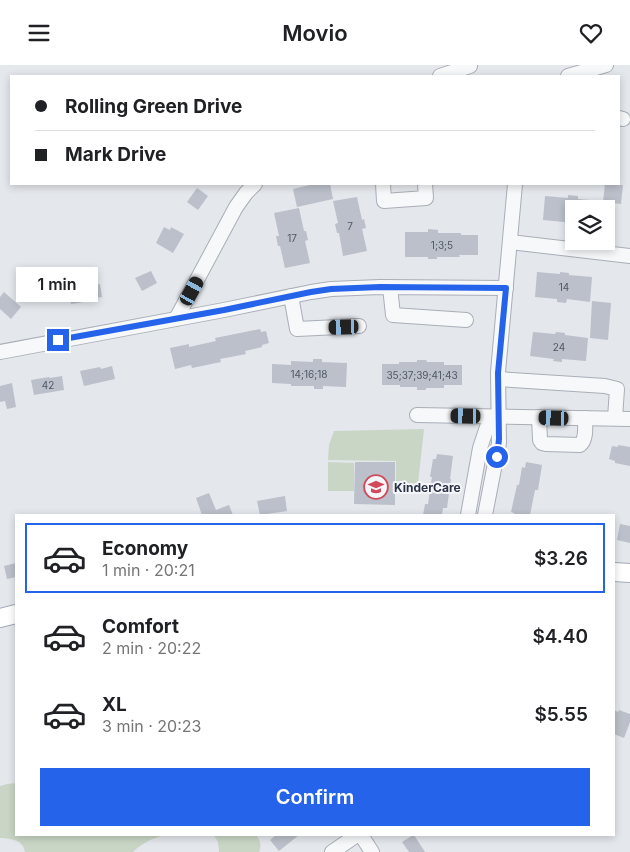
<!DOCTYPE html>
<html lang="en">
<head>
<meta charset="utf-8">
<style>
	body { margin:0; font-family:Inter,sans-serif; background:#f6f6f6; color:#202124; height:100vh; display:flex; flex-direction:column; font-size:19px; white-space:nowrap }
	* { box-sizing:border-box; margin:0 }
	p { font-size:16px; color:#757577 }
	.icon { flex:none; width:28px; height:28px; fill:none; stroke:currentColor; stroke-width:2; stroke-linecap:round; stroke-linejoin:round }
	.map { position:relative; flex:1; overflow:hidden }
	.side { position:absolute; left:15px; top:449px; width:600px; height:322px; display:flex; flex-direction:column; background:#fff; border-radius:0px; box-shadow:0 2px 8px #0003 }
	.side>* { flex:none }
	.banner { position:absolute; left:10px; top:10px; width:610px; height:110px; border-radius:0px; box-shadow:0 2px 8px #0003; display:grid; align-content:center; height:110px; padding:0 25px; background:#fff }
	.controls { position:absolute; left:565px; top:135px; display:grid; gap:10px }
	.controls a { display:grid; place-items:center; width:50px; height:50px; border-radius:0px; background:#fff; box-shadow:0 2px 8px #0003; font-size:25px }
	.end { position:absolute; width:22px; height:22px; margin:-11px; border:6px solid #2563eb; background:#fff; box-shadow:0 0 0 2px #fff }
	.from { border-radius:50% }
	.bubble { position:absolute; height:35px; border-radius:0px; background:#fff; box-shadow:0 2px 8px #0003; font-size:16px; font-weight:600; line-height:35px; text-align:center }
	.car { position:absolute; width:15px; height:30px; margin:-15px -8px; border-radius:6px; box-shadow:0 0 4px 1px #0007; background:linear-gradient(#222 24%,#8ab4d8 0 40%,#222 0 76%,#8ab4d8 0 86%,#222 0) }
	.banner b { display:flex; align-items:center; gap:18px; height:48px; font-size:19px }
	.banner b+b { border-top:1px solid #e0e0e0 }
	.banner i { width:12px; height:12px; background:#202124 }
	ul { padding:9px 0 0; list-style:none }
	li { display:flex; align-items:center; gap:15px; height:70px; margin:0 10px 8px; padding:0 15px; border:2px solid transparent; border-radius:0px }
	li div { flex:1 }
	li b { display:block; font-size:19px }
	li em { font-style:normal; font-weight:600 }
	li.active { border-color:#2563eb }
	li>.icon { width:45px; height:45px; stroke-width:1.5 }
	.primary-button { display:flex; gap:10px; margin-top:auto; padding:10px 25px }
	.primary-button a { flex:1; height:58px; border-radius:0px; background:#2563eb; color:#fff; font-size:20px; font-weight:600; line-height:58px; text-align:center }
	header { display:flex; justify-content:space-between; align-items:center; height:65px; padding:0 25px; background:#fff; font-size:22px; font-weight:600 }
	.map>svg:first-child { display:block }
	.green { fill:#c9d6c5 }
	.building { fill:#bbc0ca }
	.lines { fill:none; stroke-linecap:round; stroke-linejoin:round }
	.minor-casing { stroke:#a9aeb7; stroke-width:16 }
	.major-casing { stroke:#a3abb8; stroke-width:20 }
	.minor { stroke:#f7f8fa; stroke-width:14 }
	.major { stroke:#fff; stroke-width:18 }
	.route { stroke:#2563eb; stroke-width:6 }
	.labels { text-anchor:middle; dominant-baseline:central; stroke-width:4; stroke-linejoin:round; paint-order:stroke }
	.number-label { font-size:10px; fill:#4f5766 }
	.poi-label { font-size:12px; font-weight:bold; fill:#2b3445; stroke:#f4f6f9; text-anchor:start }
</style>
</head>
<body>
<header><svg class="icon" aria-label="menu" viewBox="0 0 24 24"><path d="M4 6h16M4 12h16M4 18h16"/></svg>Movio<svg class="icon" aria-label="heart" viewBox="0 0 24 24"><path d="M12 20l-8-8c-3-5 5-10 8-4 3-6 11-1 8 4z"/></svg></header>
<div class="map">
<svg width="630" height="787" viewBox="0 0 630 787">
	<rect width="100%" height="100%" fill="#e4e7ec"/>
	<g class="green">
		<polygon points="424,364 417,427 396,425 396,396 328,395 329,380 334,366"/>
		<polygon points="328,397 354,398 354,426 328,426"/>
		<path d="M16 718V770H165C153 773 142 778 133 787H25C23 774 11 774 0 773V721L7 719Z"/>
		<path d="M214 770H256C260 775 262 781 259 787H219L218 777Z"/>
	</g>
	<g class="building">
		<polygon points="314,119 330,119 333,134 297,142 293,124"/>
		<polygon points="605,119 623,120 621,139 603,137"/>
		<polygon points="197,123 208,131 198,145 187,137"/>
		<polygon points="568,130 578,131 578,134 601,136 600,144 574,144 574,158 543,155 545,131 568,133"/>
		<polygon points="357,132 362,155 364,154 366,163 362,164 367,186 343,191 339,168 337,168 335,159 338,158 333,136"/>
		<polygon points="299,143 304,166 306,166 308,175 305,176 310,198 285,203 280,181 278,181 276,171 279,171 274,148"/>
		<polygon points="164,162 170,165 171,162 184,169 173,188 156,178"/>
		<polygon points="428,164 438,165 438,168 461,168 461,170 478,170 478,190 459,190 460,192 437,192 437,194 428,194 428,192 405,192 405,167 428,167"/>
		<polygon points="151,206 157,218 142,226 135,213"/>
		<polygon points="537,207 560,209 560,207 569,208 569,210 592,212 590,237 567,234 566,238 557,237 557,234 535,232"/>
		<polygon points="100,219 102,232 90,234 90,236 71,239 69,224"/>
		<polygon points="4,227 21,242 11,254 0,244 0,232"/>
		<polygon points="592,236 611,238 608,275 590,273"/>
		<polygon points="260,264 261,267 266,266 269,278 262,280 262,282 245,286 246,289 220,294 221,297 192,303 191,300 175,304 170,283 189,279 189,282 216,276 215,273"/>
		<polygon points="533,267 555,269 556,267 565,268 565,270 588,273 586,296 562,294 562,297 553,296 554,294 530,291"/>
		<polygon points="313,294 322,294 322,297 347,298 346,322 323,321 323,324 314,324 314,321 291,321 291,319 272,318 272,299 291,300 291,296 313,297"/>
		<polygon points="417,295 426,295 427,297 444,297 444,300 462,300 462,320 444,320 444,323 426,323 426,325 417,325 417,322 400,322 400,320 382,320 382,299 399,299 399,297 417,297"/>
		<polygon points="112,301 115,314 84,321 80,306 100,302 101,304"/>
		<polygon points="62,311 64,325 34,330 31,315 49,312 50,313"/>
		<polygon points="12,318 16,342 7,344 5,336 0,337 0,321"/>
		<polygon points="618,380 630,382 630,401 615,398 615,396 609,394 612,381 618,382"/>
		<polygon points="437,389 453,391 450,414 451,414 447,443 443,443 442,450 423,450 425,439 428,439 432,412 430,412 433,394 436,394"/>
		<polygon points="355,397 395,397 395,440 354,439"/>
		<polygon points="526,397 542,400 538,425 535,425 530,450 514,450 514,448 511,447 517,420 519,420 522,402 525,403"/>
		<polygon points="209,428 216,445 229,440 233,450 202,450 196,433"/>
		<polygon points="285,431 287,446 260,450 257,436"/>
		<polygon points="620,459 630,461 630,478 617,475"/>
		<polygon points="16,498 16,512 7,514 4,501"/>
		<polygon points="614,645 618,647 619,645 630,649 630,657 624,673 614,669"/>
		<polygon points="276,770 299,770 279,786 270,775"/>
		<polygon points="413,770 414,770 425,787 409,787 402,777"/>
	</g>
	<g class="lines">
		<g class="minor-casing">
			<g id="minor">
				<polyline points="440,11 470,1"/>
				<polyline points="568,11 606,0"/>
				<polyline points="619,53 623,54"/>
				<polyline points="383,119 384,136 426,133 425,119"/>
				<polyline points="510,177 630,191"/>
				<polyline points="390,222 393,250 466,255"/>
				<polyline points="291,231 297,264 359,261"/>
				<polyline points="176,254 236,142 246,128 255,119"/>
				<polyline points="0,287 224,245 311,227 331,224 380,222 506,223"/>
				<polyline points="498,314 605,321 617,324 615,353"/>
				<polyline points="417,350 630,354"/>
				<path d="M539 352 540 375 542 378 546 379 580 380C587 374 585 361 585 353"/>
				<polyline points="468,450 480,383 487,362 491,357 499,351"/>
				<polyline points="485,450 499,378 498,307 515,119"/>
				<polyline points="361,770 372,787"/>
				<polyline points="332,787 357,770"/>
			</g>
		</g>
		<g class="major-casing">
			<g id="major">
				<polyline points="614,507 630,508"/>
				<polyline points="0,553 16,549"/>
			</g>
		</g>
		<use href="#minor" class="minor"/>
		<use href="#major" class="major"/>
	</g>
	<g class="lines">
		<polyline class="route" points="58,275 224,245 311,227 331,224 380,222 506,223 498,308 499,374 497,392"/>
	</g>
	<defs>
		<g id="school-ring" transform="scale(1.25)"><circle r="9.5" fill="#f4f6f9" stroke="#d1495b" stroke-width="1.5"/><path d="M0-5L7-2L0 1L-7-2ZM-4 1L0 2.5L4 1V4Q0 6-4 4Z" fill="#d1495b"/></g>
	</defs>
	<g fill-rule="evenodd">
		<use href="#school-ring" x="376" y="422"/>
	</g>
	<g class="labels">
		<g class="number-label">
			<text x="350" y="161">7</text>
			<text x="292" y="173">17</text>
			<text x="442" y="180">1;3;5</text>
			<text x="564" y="222">14</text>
			<text x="559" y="282">24</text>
			<text x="309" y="309">14;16;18</text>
			<text x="422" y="310">35;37;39;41;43</text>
			<text x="48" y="320">42</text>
		</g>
		<g class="poi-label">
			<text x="394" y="422">KinderCare</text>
		</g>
	</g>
</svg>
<div class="controls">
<a><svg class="icon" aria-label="layers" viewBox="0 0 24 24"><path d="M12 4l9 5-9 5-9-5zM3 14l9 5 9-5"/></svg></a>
</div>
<i class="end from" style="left:497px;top:392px"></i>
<i class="end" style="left:58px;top:275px"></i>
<div class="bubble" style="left:16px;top:202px;width:82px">1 min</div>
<i class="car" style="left:192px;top:226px;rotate:29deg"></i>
<i class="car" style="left:344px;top:262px;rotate:268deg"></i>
<i class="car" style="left:466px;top:351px;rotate:271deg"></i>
<i class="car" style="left:554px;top:353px;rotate:272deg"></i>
<div class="banner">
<b><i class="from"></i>Rolling Green Drive</b>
<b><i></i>Mark Drive</b>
</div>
<section class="side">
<ul>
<li class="active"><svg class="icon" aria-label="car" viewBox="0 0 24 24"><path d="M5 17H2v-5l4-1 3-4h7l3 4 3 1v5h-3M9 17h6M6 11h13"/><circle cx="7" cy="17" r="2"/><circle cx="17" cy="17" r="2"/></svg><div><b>Economy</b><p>1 min · 20:21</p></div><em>$3.26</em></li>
<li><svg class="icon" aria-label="car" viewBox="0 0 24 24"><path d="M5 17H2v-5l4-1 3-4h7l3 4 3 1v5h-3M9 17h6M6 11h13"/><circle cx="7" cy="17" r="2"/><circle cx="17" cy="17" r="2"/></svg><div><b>Comfort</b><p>2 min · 20:22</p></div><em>$4.40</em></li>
<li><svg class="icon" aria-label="car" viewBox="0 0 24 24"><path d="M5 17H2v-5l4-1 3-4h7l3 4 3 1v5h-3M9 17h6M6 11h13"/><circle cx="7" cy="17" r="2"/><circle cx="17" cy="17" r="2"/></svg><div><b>XL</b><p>3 min · 20:23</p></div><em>$5.55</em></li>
</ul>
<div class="primary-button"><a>Confirm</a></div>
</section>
</div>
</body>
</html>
